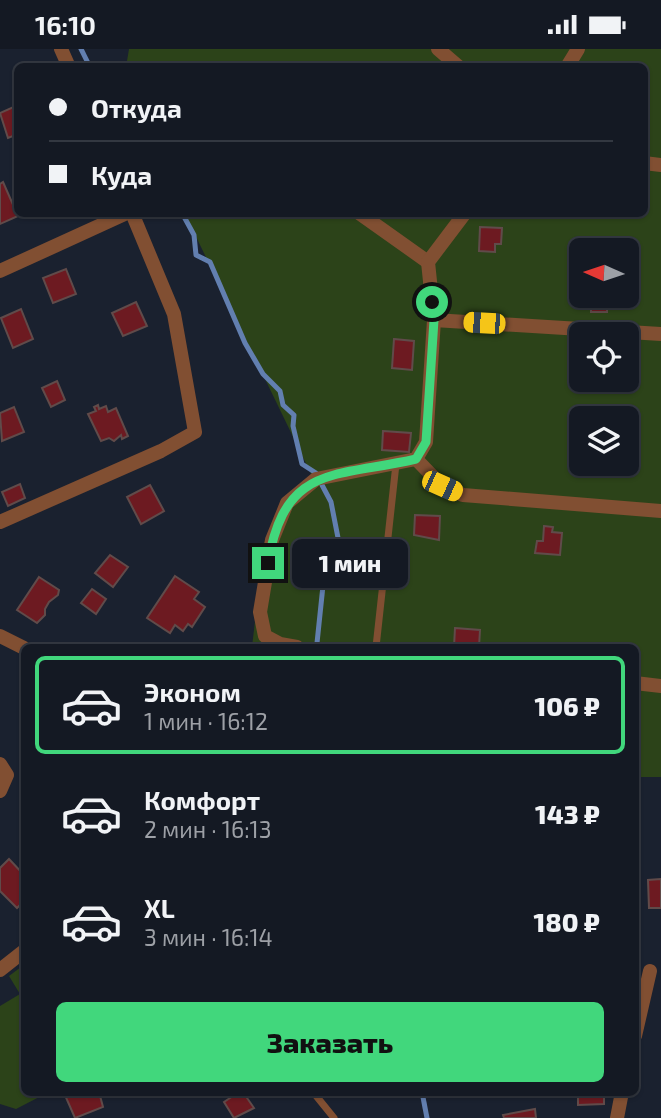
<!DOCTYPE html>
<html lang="ru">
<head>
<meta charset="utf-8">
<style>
	body { margin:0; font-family:"Exo 2",sans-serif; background:#1d222b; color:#f1f3f6; height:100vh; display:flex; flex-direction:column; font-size:26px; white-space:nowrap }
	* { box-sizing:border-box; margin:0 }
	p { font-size:23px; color:#9da0a6 }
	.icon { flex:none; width:38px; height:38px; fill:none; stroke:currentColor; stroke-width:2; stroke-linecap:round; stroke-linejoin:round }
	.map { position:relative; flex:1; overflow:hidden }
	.details { position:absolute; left:21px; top:595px; width:618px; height:452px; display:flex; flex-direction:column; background:#141923; border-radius:10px; box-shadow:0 2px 5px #0004,0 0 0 2px #333841 }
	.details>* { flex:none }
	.banner { position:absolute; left:14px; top:14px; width:634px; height:154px; border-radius:10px; box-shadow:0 2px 5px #0004,0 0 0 2px #333841; display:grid; align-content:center; height:154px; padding:0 35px; background:#141923 }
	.needle { width:46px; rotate:273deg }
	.tools { position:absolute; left:569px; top:189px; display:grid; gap:14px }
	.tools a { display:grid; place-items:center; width:70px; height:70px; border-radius:10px; background:#141923; box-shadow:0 2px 5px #0004,0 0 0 2px #333841; font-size:35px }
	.end { position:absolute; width:32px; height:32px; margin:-16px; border:9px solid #41d77c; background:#111; box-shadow:0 0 0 4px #111 }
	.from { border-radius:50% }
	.bubble { position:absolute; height:49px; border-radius:10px; background:#141923; box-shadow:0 2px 5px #0004,0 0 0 2px #333841; font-size:23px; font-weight:800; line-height:49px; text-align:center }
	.car { position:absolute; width:21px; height:42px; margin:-21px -10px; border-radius:9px; box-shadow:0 0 5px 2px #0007; background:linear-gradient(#f5c518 24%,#345 0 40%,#f5c518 0 76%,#345 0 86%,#f5c518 0) }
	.banner b { display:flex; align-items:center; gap:24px; height:66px; font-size:26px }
	.banner b+b { border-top:2px solid #333841 }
	.banner i { width:18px; height:18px; background:#f1f3f6 }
	ul { padding:12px 0 0; list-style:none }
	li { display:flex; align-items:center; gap:21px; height:98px; margin:0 14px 10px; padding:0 21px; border:4px solid transparent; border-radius:10px }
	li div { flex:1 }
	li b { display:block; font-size:26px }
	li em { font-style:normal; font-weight:800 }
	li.on { border-color:#41d77c }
	li>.icon { width:63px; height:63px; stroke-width:1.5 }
	.cta { display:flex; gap:14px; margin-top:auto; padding:14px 35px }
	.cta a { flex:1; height:80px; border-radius:10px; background:#41d77c; color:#111; font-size:28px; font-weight:800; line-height:80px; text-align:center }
	.status { display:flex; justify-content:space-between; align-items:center; height:49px; padding:0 35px; background:#141923; direction:ltr }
	.status svg { height:19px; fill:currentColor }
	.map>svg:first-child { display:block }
	.green { fill:#2c4319; fill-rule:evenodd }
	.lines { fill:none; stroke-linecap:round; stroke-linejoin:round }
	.stream { stroke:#627fb0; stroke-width:5 }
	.building { fill:#6d1a21; stroke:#604b4a; stroke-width:2 }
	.service { stroke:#814f32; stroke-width:7 }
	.minor { stroke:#814f32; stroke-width:14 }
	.route { stroke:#41d77c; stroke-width:9 }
</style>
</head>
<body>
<div class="status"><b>16:10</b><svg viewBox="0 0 49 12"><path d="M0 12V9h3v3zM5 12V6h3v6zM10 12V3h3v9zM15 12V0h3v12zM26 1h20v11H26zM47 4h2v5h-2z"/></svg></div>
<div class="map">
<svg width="661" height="1069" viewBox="0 0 661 1069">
	<rect width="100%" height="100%" fill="#1a212f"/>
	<g class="green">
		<path d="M129 0H661V728H635V598H252L264 494 287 448 313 429 185 165 644 164V18H126ZM581 201H626V247H581ZM581 285H626V331H581ZM581 369H626V415H581Z"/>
		<polygon points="21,918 24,927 24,1043 49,1043 16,1060 0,1055 0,957 20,945 9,927"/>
	</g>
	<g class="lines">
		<g class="stream">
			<polyline points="81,0 90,18"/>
			<polyline points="182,164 194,186 196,206 210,213 245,294 263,325 280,342 283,356 294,366 293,377 302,415 316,424"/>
			<polyline points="317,594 324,527 340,499 331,453 322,436"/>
			<polyline points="422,1043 427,1069"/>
		</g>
	</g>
	<g class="building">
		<polygon points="18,56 18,85 8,89 0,64"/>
		<polygon points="3,133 18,167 0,175 0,135"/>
		<polygon points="480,178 502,179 501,195 495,195 495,203 479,202"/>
		<polygon points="66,220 76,245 53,254 43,229"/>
		<rect x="591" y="247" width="16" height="16"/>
		<polygon points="136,253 147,277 123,287 112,264"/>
		<polygon points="21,260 33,290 13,299 1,269"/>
		<polygon points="394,290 414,292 412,321 392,319"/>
		<polygon points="57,332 65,351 51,358 42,339"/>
		<polygon points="98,356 99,360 106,357 108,363 116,359 128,387 122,390 121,386 114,392 109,389 101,392 88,365 96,362 94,358"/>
		<polygon points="14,358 24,383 2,392 0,364"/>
		<polygon points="383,382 411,384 409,403 382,401"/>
		<polygon points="20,435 25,449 8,457 2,443"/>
		<polygon points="150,436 164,462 141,475 127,448"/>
		<polygon points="415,466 440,467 439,491 414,486"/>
		<polygon points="544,477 553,478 552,483 562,484 560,506 535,504 537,492 543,492"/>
		<polygon points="110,506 128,518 113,538 95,524"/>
		<polygon points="175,527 199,543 194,550 205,558 192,578 188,575 183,582 175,576 170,584 147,569"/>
		<polygon points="39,528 59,541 58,546 49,553 45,560 45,566 37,574 17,561"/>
		<polygon points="92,540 106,550 96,565 81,554"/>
		<polygon points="455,579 480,581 479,598 454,598"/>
		<polygon points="9,810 24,826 24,852 17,859 0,842 0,819"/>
		<polygon points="661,830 661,859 649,859 648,831"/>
		<polygon points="99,1043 103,1058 75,1069 64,1044"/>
		<polygon points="239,1043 249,1043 245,1046 254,1059 234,1069 224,1053"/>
		<polygon points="578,1043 604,1043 604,1055 578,1056"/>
		<polygon points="535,1060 536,1069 504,1069 503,1066"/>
	</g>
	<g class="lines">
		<g class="service">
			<polyline points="376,598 396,415"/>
			<polyline points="313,1043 334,1069"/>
		</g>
		<g class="minor">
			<polyline points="61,0 69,18"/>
			<polyline points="438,0 459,18"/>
			<polyline points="567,18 578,0"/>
			<polyline points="644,114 661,116"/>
			<polyline points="359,164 428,213"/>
			<polyline points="0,222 127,164"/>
			<polyline points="434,271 661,285"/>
			<polyline points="416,410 442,437 463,446 661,462"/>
			<polyline points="0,473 161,402 195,383 174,265 132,164"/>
			<polyline points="0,587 24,599"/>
			<polyline points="297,598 280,595 265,587 260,563 272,491 287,454 316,430 416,410 426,393 434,271 428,213 465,164"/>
			<polyline points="635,634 661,637"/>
			<polyline points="0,715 7,726 0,742"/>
			<polyline points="0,921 24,902"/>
			<polyline points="635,987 650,922"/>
			<polyline points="617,1069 622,1043"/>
		</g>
	</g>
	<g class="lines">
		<path class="route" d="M268 514C285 414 335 429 416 410L426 393 434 271 432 253"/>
	</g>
</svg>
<div class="tools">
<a><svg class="needle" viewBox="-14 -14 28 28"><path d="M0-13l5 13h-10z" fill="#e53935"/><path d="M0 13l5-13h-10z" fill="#9da0a6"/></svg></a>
<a><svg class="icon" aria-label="locate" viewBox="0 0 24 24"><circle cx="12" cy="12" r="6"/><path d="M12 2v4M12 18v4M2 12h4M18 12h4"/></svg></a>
<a><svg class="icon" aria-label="layers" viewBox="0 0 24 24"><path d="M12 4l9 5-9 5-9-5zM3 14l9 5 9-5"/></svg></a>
</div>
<i class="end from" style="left:432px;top:253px"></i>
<i class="end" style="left:268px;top:514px"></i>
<div class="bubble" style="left:292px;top:490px;width:116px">1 мин</div>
<i class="car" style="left:484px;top:274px;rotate:273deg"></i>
<i class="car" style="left:442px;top:437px;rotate:114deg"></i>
<div class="banner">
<b><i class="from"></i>Откуда</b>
<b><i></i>Куда</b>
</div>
<section class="details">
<ul>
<li class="on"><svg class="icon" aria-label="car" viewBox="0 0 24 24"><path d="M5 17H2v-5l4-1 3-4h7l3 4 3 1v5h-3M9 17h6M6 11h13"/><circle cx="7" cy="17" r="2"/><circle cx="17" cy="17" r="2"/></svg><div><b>Эконом</b><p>1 мин · 16:12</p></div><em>106 ₽</em></li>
<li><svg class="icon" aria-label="car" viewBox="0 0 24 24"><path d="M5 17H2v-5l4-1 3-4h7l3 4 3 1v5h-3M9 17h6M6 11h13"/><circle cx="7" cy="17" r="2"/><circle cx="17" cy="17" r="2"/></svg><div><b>Комфорт</b><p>2 мин · 16:13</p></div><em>143 ₽</em></li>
<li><svg class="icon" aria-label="car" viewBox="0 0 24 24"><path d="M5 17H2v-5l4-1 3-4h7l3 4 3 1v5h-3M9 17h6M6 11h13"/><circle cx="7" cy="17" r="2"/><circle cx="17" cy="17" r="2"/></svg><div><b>XL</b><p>3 мин · 16:14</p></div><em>180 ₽</em></li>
</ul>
<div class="cta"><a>Заказать</a></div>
</section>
</div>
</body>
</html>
